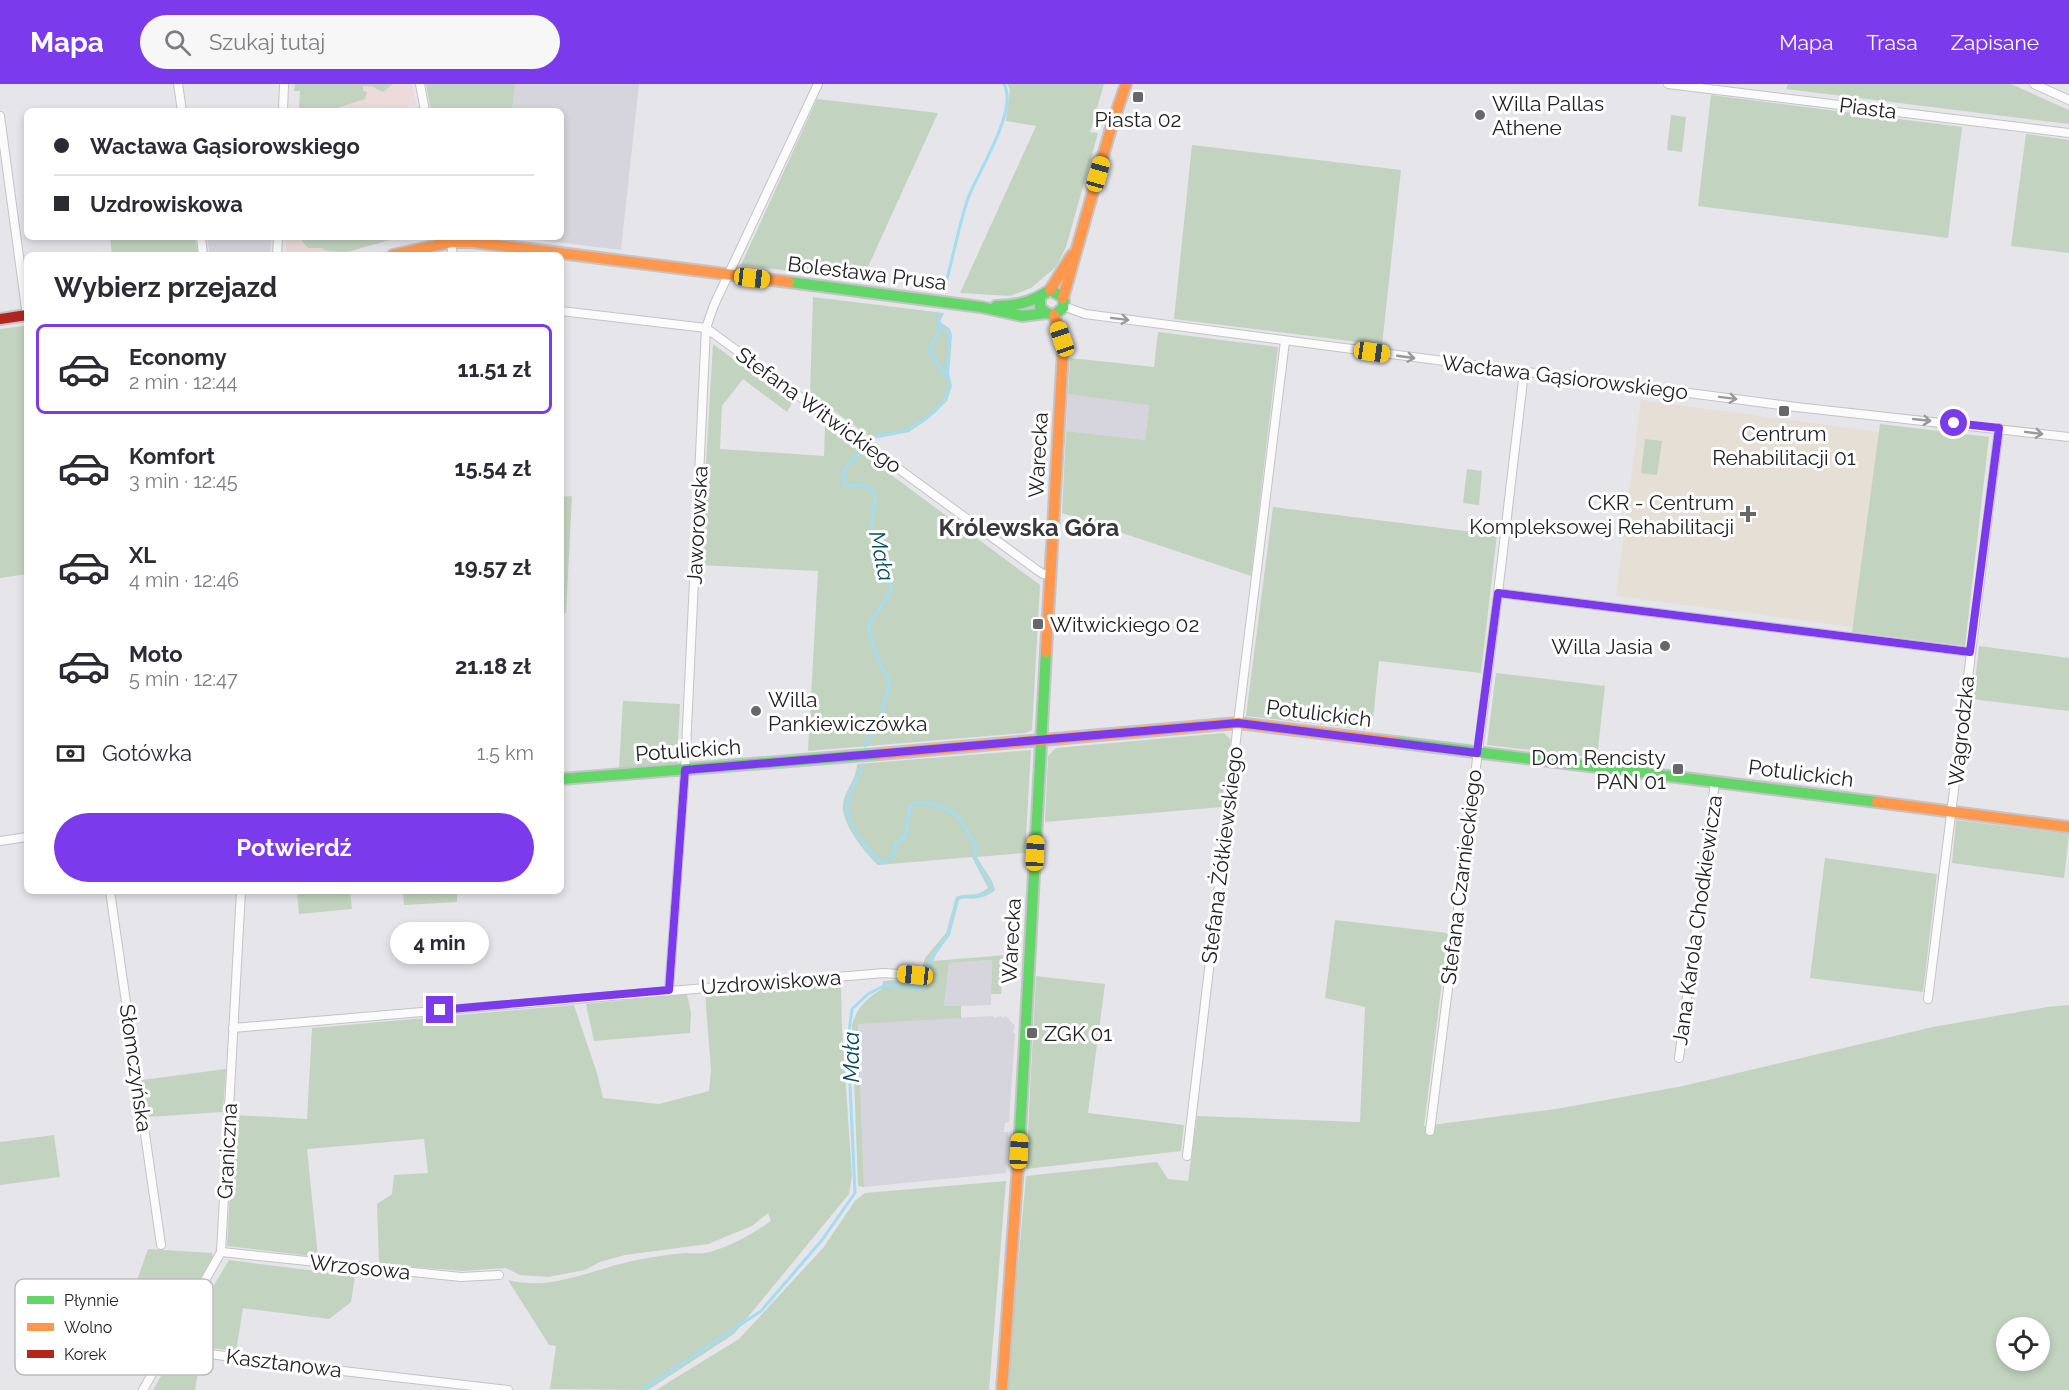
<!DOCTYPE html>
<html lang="pl">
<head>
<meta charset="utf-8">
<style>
	body { margin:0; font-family:Raleway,sans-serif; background:#f7f7f7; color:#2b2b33; height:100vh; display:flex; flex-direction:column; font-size:22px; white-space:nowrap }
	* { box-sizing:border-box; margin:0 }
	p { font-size:20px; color:#7c7c81 }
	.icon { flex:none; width:33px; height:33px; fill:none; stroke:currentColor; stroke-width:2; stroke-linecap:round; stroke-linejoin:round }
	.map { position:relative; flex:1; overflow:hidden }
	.sheet { position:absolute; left:24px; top:168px; width:540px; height:642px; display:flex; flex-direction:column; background:#fff; border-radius:9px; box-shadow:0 3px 9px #0003 }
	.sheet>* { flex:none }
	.guide { position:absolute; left:24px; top:24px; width:540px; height:132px; border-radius:9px; box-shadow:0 3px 9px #0003; display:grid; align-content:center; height:132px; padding:0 30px; background:#fff }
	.controls { position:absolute; left:1996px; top:1233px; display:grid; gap:12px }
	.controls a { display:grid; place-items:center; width:54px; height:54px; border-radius:50%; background:#fff; box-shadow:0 3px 9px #0003; font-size:30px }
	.end { position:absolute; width:27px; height:27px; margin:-14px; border:8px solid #7c3aed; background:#fff; box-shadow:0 0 0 3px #fff }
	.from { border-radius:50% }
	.bubble { position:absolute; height:42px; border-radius:21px; background:#fff; box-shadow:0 3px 9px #0003; font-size:20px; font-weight:700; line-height:42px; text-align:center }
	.car { position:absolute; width:18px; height:36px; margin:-18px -9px; border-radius:8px; box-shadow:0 0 4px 2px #0007; background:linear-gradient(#f5c518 24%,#345 0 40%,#f5c518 0 76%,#345 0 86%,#f5c518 0) }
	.guide b { display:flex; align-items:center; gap:21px; height:57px; font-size:22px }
	.guide b+b { border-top:2px solid #e1e1e2 }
	.guide i { width:15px; height:15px; background:#2b2b33 }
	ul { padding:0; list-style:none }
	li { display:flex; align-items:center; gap:18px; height:90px; margin:0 12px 9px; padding:0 18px; border:3px solid transparent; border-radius:9px }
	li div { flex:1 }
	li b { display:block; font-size:22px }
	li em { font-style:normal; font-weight:700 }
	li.active { border-color:#7c3aed }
	li>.icon { width:54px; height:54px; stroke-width:1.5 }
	h2 { padding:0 30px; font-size:27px; line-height:72px }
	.pay { display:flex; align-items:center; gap:15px; height:66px; padding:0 30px; font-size:22px }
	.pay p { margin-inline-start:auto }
	.button { display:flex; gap:12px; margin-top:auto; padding:12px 30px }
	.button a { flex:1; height:69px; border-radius:36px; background:#7c3aed; color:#fff; font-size:24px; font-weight:700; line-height:69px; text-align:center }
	header { display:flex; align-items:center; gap:36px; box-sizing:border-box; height:84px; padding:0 30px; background:#7c3aed; color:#fff }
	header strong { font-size:28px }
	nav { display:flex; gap:33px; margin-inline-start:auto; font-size:21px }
	.search { width:420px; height:54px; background:#f7f7f7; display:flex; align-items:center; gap:15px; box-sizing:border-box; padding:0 21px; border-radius:33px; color:#7c7c81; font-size:22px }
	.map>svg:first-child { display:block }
	.built { fill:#d6d5dd }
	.education { fill:#ebdcdb }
	.medical { fill:#e5dfd6 }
	.green { fill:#c2d4c0; fill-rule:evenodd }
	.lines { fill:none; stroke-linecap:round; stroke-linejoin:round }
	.stream { stroke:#a4dcf1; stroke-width:3 }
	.street-casing { stroke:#c4c3c7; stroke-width:10 }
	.fast-casing { stroke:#c4c3c7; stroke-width:14 }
	.slow-casing { stroke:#c4c3c7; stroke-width:14 }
	.jam-casing { stroke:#c4c3c7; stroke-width:14 }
	.street { stroke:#fbfbfc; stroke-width:8 }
	.fast { stroke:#63d668; stroke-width:10 }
	.slow { stroke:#ff974d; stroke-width:10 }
	.jam { stroke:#b3261e; stroke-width:10 }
	.oneway { stroke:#99999b }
	.route { stroke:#7c3aed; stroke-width:8 }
	.poi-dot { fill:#676669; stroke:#fff; stroke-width:2 }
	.labels { text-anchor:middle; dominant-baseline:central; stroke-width:6; stroke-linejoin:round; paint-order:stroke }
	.poi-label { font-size:21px; fill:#222224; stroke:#fff; text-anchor:start }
	.street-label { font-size:21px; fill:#222224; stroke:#fff }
	.water-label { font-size:22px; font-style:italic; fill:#054e61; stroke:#fff }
	.quarter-label { font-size:24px; font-weight:bold; fill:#37373c; stroke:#fff }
	.key { fill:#fff; stroke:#bdbdbd; stroke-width:1.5 }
	.key-label { font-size:16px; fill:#222224 }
</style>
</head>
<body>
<header>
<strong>Mapa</strong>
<div class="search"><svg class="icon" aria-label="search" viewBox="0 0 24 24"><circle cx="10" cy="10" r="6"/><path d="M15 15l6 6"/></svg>Szukaj tutaj</div>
<nav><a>Mapa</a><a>Trasa</a><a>Zapisane</a></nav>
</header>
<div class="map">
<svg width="2069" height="1306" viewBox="0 0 2069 1306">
	<rect width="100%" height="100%" fill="#e6e5ea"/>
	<g class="built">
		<polygon points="515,0 639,0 621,166 515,153 561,153 561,27 512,27"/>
		<polygon points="207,153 271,153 270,171 210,171"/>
		<polygon points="1068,310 1149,320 1145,356 1066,347"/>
		<polygon points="992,876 991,921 944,923 949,879"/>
		<polygon points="993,932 994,934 1001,932 1003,934 1006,932 1015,942 1013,948 1015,950 1009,1038 1005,1039 1004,1048 1008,1048 1006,1089 864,1103 858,939"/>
	</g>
	<g class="education">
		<polygon points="295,0 412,0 416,20 408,21 408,27 299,27 300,7 294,7"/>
		<polygon points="286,153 399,153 347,168 326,167 315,169 315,171 289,171 286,167"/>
	</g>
	<polygon class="medical" points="1641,316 1879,348 1853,543 1616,512"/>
	<g class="green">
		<polygon points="295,0 393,0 383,8 373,3 363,2 363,7 367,8 365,15 328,27 299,27 300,7 294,7"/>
		<polygon points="426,0 515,0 512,27 431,27"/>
		<polygon points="1007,0 1104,0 1090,48 1098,49 1066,163 1056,183 1031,204 1010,212 960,209 1036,42 1006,37 1010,5"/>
		<polygon points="1788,0 2011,0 2069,26 2069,40 1786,5"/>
		<polygon points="1711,11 1962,43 1948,154 1698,122"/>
		<polygon points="817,15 938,29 862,196 741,181"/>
		<polygon points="1671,31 1686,33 1682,68 1667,66"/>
		<polygon points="2026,50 2069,56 2069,169 2011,162"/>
		<polygon points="1192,61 1401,86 1382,261 1174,235"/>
		<polygon points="110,153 195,153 198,171 112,171"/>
		<polygon points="299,153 397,153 397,154 347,168 326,167 322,164 308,164"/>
		<polygon points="813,213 944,229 940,238 950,245 952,252 949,290 952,302 947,317 924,338 909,348 873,355 810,310"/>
		<polygon points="24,242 27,261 27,490 0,494 0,245"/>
		<polygon points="1158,248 1278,263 1251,492 1062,429 1066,347 1145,356 1149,321 1068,310 1070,274 1154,283"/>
		<polygon points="713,260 792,319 787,328 743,295 722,322 720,365 824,372 825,342 1040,501 1032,646 1025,649 808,667 818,487 700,481"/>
		<polygon points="1880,340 1989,353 1965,562 1852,548"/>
		<polygon points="1645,355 1662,357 1657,391 1641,389"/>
		<polygon points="1467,385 1482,387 1479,421 1463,419"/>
		<polygon points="572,412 566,529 561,529 561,413"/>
		<polygon points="1273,423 1497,451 1481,589 1379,577 1372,646 1246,632"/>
		<polygon points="1979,562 2069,574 2069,627 1973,615"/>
		<polygon points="1496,589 1605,602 1597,674 1487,661"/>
		<polygon points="623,617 680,620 677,679 619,684"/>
		<polygon points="1224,649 1231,656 1222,723 1045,738 1048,672 1056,664"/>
		<path d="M1031 666 1025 769 977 773C982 784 993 794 995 806 986 814 975 816 963 814L959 816 950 851 938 866 933 877 1018 870 1017 897H1009L1010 889 1003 888 1001 910H991L992 876 949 879 944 922H961V934L858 940 864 1103 858 1102 852 941C857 923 867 914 882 905L883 897 897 896 917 901 925 874 946 849 956 813C968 807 972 816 988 804L972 773 878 781C865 769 841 739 843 721 844 707 857 695 857 680Z"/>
		<polygon points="1956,736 2069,750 2064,794 1952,779"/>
		<polygon points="1825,774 1937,790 1923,908 1810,894"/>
		<polygon points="297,807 350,807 352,825 299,830"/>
		<polygon points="403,807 457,807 457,818 404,821"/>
		<path d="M1335 836 1448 849 1424 1042 1556 1025 1683 1002 1933 943 2047 923 2069 921V1306H1007L1026 1092 1157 1078 1168 1095 1188 1097 1197 1032 1360 1038 1365 923 1325 914ZM2007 1244H2040V1276H2007Z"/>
		<polygon points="1036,892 1105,900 1088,1029 1184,1041 1181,1067 1026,1085"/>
		<path d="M841 901 842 945 852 1092 849 1110 734 1250 648 1306 550 1305 556 1262 549 1261 508 1196C553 1208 594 1184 637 1176 653 1173 671 1170 687 1169 694 1169 703 1170 710 1168 731 1162 753 1150 771 1137L768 1129 752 1142 708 1160 625 1171 600 1178 585 1186 548 1193 520 1191 506 1184 462 1187 379 1180 377 1120 392 1110 394 1091 428 1089 424 1055 307 1065 318 1173 227 1162 234 1031 307 1035 312 944 574 921 597 989 603 1014 659 1020 709 1007 711 986 705 909Z"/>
		<polygon points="687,910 691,929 690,949 594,957 586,920"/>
		<polygon points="226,985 223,1028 148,1033 142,996"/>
		<polygon points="54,1051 60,1093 0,1101 0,1058"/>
		<polygon points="1006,1097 989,1306 656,1306 739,1255 823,1164 855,1117 865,1109"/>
		<polygon points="148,1165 212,1169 213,1174 171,1243 129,1219"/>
		<polygon points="229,1176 355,1192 351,1218 329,1235 243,1224 236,1267 187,1261 182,1255"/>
		<polygon points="173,1271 200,1276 195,1306 153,1306"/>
	</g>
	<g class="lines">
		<g class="stream">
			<path d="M944 207C952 177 958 146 967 117 976 90 1019 27 1004 0"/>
			<polyline points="940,243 947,245 950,249 947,291"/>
			<path d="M872 353C883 351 898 350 908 345 924 337 951 320 949 299 948 286 933 281 931 268 929 259 939 252 940 243 940 239 939 233 938 229"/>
			<path d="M859 370C849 380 837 388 846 402L863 401 873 407 875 412 872 441 877 470 891 503V507L869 541V547L879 578 889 595V602L877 645 869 653 865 662"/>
			<path d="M642 1306 761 1227 822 1156 855 1109 848 956 852 925 868 910 886 901 922 904 930 876 948 851 957 815C967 809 980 816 990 807L992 803 974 773 976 762 960 735 954 729 931 719H914L910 722 905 753 896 760 893 773 882 779C869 770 844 738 847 720 849 708 858 693 863 681"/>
		</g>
		<g class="street-casing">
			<g id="street">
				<polyline points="178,0 182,27"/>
				<polyline points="420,0 425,27"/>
				<polyline points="1668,0 2069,49"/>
				<polyline points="2034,0 2069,16"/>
				<polyline points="283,27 284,0"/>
				<polyline points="0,32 27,232"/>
				<polyline points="201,153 203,171"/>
				<polyline points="450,155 453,171"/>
				<polyline points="277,171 278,153"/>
				<polyline points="1063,222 1085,230 1796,323 2069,353"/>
				<polyline points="561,227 706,244 1037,486 1043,490 1051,491"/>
				<polyline points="1498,509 1970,568"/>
				<polyline points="0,757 27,753"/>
				<polyline points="110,807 161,1161"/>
				<polyline points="669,906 685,686 706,244 714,221 818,0"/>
				<polyline points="1928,915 1999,344"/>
				<polyline points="233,944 884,889 915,891"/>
				<polyline points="1679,974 1715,698"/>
				<polyline points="1430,1047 1498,509 1524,288"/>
				<polyline points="1187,1072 1238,639 1285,257"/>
				<polyline points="221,1168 461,1193 499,1191"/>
				<polyline points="167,1264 282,1280 508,1306"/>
				<polyline points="143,1306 221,1168 241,807"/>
			</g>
		</g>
		<g class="fast-casing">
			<g id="fast">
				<polyline points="789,198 981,223 1022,232 1046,229"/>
				<path d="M996 222C1017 222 1032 218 1050 206L1061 212 1064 217 1063 224 1054 231 1046 229 1040 223V213"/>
				<polyline points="1395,658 1877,718"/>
				<polyline points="561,695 879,670"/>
				<polyline points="1019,1067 1046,568"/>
			</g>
		</g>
		<g class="slow-casing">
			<g id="slow">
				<polyline points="393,171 451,158 473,158 789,198"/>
				<polyline points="1050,206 1072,171"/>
				<polyline points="1063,214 1111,44 1126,0"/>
				<polyline points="1046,568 1063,267 1062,255 1054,231"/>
				<polyline points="879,670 1238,639 1395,658"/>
				<polyline points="1877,718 2069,743"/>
				<polyline points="1002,1306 1019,1067"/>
			</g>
		</g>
		<g class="jam-casing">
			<polyline id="jam" points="0,235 27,231"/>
		</g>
		<use href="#street" class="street"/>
		<use href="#fast" class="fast"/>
		<use href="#slow" class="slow"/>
		<use href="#jam" class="jam"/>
	</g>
	<defs><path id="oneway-shaft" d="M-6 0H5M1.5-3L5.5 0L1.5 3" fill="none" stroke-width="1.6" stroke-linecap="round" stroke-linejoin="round" transform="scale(1.5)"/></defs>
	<g class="oneway">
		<use href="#oneway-shaft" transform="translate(1120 235) rotate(7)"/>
		<use href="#oneway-shaft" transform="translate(1406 273) rotate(8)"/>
		<use href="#oneway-shaft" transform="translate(1728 314) rotate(7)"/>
		<use href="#oneway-shaft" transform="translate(1922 336) rotate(6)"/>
		<use href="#oneway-shaft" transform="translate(2034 349) rotate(7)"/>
	</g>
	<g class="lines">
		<polyline class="route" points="440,926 669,906 685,686 1238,639 1477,669 1498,509 1970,568 1999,344 1954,339"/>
	</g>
	<g class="poi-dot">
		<rect x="1132" y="7" width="12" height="12" rx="3"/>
		<circle cx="1480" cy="31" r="6"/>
		<rect x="1778" y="321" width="12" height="12" rx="3"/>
		<path d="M1745 421h6v6h6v6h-6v6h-6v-6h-6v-6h6z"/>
		<rect x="1032" y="534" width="12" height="12" rx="3"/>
		<circle cx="1665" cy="562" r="6"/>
		<circle cx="756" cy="627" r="6"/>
		<rect x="1672" y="679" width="12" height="12" rx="3"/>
		<rect x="1026" y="943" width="12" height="12" rx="3"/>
	</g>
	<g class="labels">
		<g class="poi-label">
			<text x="1492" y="19">Willa Pallas<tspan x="1492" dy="24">Athene</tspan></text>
			<text x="1138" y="35" text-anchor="middle">Piasta 02</text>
			<text x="1784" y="349" text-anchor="middle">Centrum<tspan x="1784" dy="24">Rehabilitacji 01</tspan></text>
			<text x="1734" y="418" text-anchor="end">CKR - Centrum<tspan x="1734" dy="24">Kompleksowej Rehabilitacji</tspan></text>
			<text x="1050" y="540">Witwickiego 02</text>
			<text x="1653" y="562" text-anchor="end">Willa Jasia</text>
			<text x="768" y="615">Willa<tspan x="768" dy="24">Pankiewiczówka</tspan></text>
			<text x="1666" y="673" text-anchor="end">Dom Rencisty<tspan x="1666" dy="24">PAN 01</tspan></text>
			<text x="1044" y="949">ZGK 01</text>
		</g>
		<g class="street-label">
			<text transform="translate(1868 24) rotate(7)">Piasta</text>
			<text transform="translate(867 189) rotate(7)">Bolesława Prusa</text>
			<text transform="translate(1565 293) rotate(7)">Wacława Gąsiorowskiego</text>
			<text transform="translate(819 326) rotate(36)">Stefana Witwickiego</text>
			<text transform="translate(1038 371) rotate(-87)">Warecka</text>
			<text transform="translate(697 441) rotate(-87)">Jaworowska</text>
			<text transform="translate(1319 629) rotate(7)">Potulickich</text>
			<text transform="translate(1961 647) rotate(-84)">Wągrodzka</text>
			<text transform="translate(688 666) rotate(-4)">Potulickich</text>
			<text transform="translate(1801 689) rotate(7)">Potulickich</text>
			<text transform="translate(1222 771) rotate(-83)">Stefana Żółkiewskiego</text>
			<text transform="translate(1461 793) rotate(-83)">Stefana Czarnieckiego</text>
			<text transform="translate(1697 836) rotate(-82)">Jana Karola Chodkiewicza</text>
			<text transform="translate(1011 857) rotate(-87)">Warecka</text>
			<text transform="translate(771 898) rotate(-4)">Uzdrowiskowa</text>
			<text transform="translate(136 984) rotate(82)">Słomczyńska</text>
			<text transform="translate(227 1067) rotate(-87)">Graniczna</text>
			<text transform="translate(360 1183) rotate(6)">Wrzosowa</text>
			<text transform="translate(284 1279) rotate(7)">Kasztanowa</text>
		</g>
		<g class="water-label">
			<text transform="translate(882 472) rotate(78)">Mała</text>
			<text transform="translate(851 973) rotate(-90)">Mała</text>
		</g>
		<g class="quarter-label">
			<text x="1029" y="443">Królewska Góra</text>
		</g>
	</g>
	<rect x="15" y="1195" width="198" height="96" rx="9" class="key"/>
	<rect x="27" y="1212" width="27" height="8" fill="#63d668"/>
	<rect x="27" y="1239" width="27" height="8" fill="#ff974d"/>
	<rect x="27" y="1266" width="27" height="8" fill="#b3261e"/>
	<g class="key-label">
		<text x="64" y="1222">Płynnie</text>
		<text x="64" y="1249">Wolno</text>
		<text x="64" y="1276">Korek</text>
	</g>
</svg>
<div class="controls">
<a><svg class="icon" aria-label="locate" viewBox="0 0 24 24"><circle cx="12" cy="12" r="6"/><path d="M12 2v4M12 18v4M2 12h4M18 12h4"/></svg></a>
</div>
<i class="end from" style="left:1954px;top:339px"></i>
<i class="end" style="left:440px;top:926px"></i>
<div class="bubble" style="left:390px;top:838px;width:99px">4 min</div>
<i class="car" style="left:1098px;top:90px;rotate:16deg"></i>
<i class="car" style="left:752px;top:194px;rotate:97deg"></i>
<i class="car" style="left:1062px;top:255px;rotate:341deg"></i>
<i class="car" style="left:1372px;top:268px;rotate:98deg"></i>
<i class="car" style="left:1035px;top:769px;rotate:3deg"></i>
<i class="car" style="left:915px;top:891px;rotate:276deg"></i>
<i class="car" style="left:1019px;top:1067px;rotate:3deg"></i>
<div class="guide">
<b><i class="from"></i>Wacława Gąsiorowskiego</b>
<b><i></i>Uzdrowiskowa</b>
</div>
<section class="sheet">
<h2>Wybierz przejazd</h2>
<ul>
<li class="active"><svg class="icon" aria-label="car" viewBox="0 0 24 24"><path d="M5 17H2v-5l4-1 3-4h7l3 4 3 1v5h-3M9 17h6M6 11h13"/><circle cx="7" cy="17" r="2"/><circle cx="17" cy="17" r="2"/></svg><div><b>Economy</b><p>2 min · 12:44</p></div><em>11.51 zł</em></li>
<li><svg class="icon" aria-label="car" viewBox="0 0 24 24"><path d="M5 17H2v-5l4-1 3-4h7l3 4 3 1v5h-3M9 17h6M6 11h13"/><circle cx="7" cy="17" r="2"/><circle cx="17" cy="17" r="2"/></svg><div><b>Komfort</b><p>3 min · 12:45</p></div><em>15.54 zł</em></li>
<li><svg class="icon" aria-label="car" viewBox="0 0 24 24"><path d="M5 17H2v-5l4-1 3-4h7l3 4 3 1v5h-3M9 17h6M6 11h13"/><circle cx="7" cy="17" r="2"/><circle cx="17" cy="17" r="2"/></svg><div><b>XL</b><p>4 min · 12:46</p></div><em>19.57 zł</em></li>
<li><svg class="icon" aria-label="car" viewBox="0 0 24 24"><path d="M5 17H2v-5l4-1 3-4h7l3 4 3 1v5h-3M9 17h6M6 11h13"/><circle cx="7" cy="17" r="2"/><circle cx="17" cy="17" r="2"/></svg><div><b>Moto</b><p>5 min · 12:47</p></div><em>21.18 zł</em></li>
</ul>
<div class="pay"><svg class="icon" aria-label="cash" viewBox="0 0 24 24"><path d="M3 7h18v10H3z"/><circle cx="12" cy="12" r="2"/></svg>Gotówka<p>1.5 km</p></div>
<div class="button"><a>Potwierdź</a></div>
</section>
</div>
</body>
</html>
